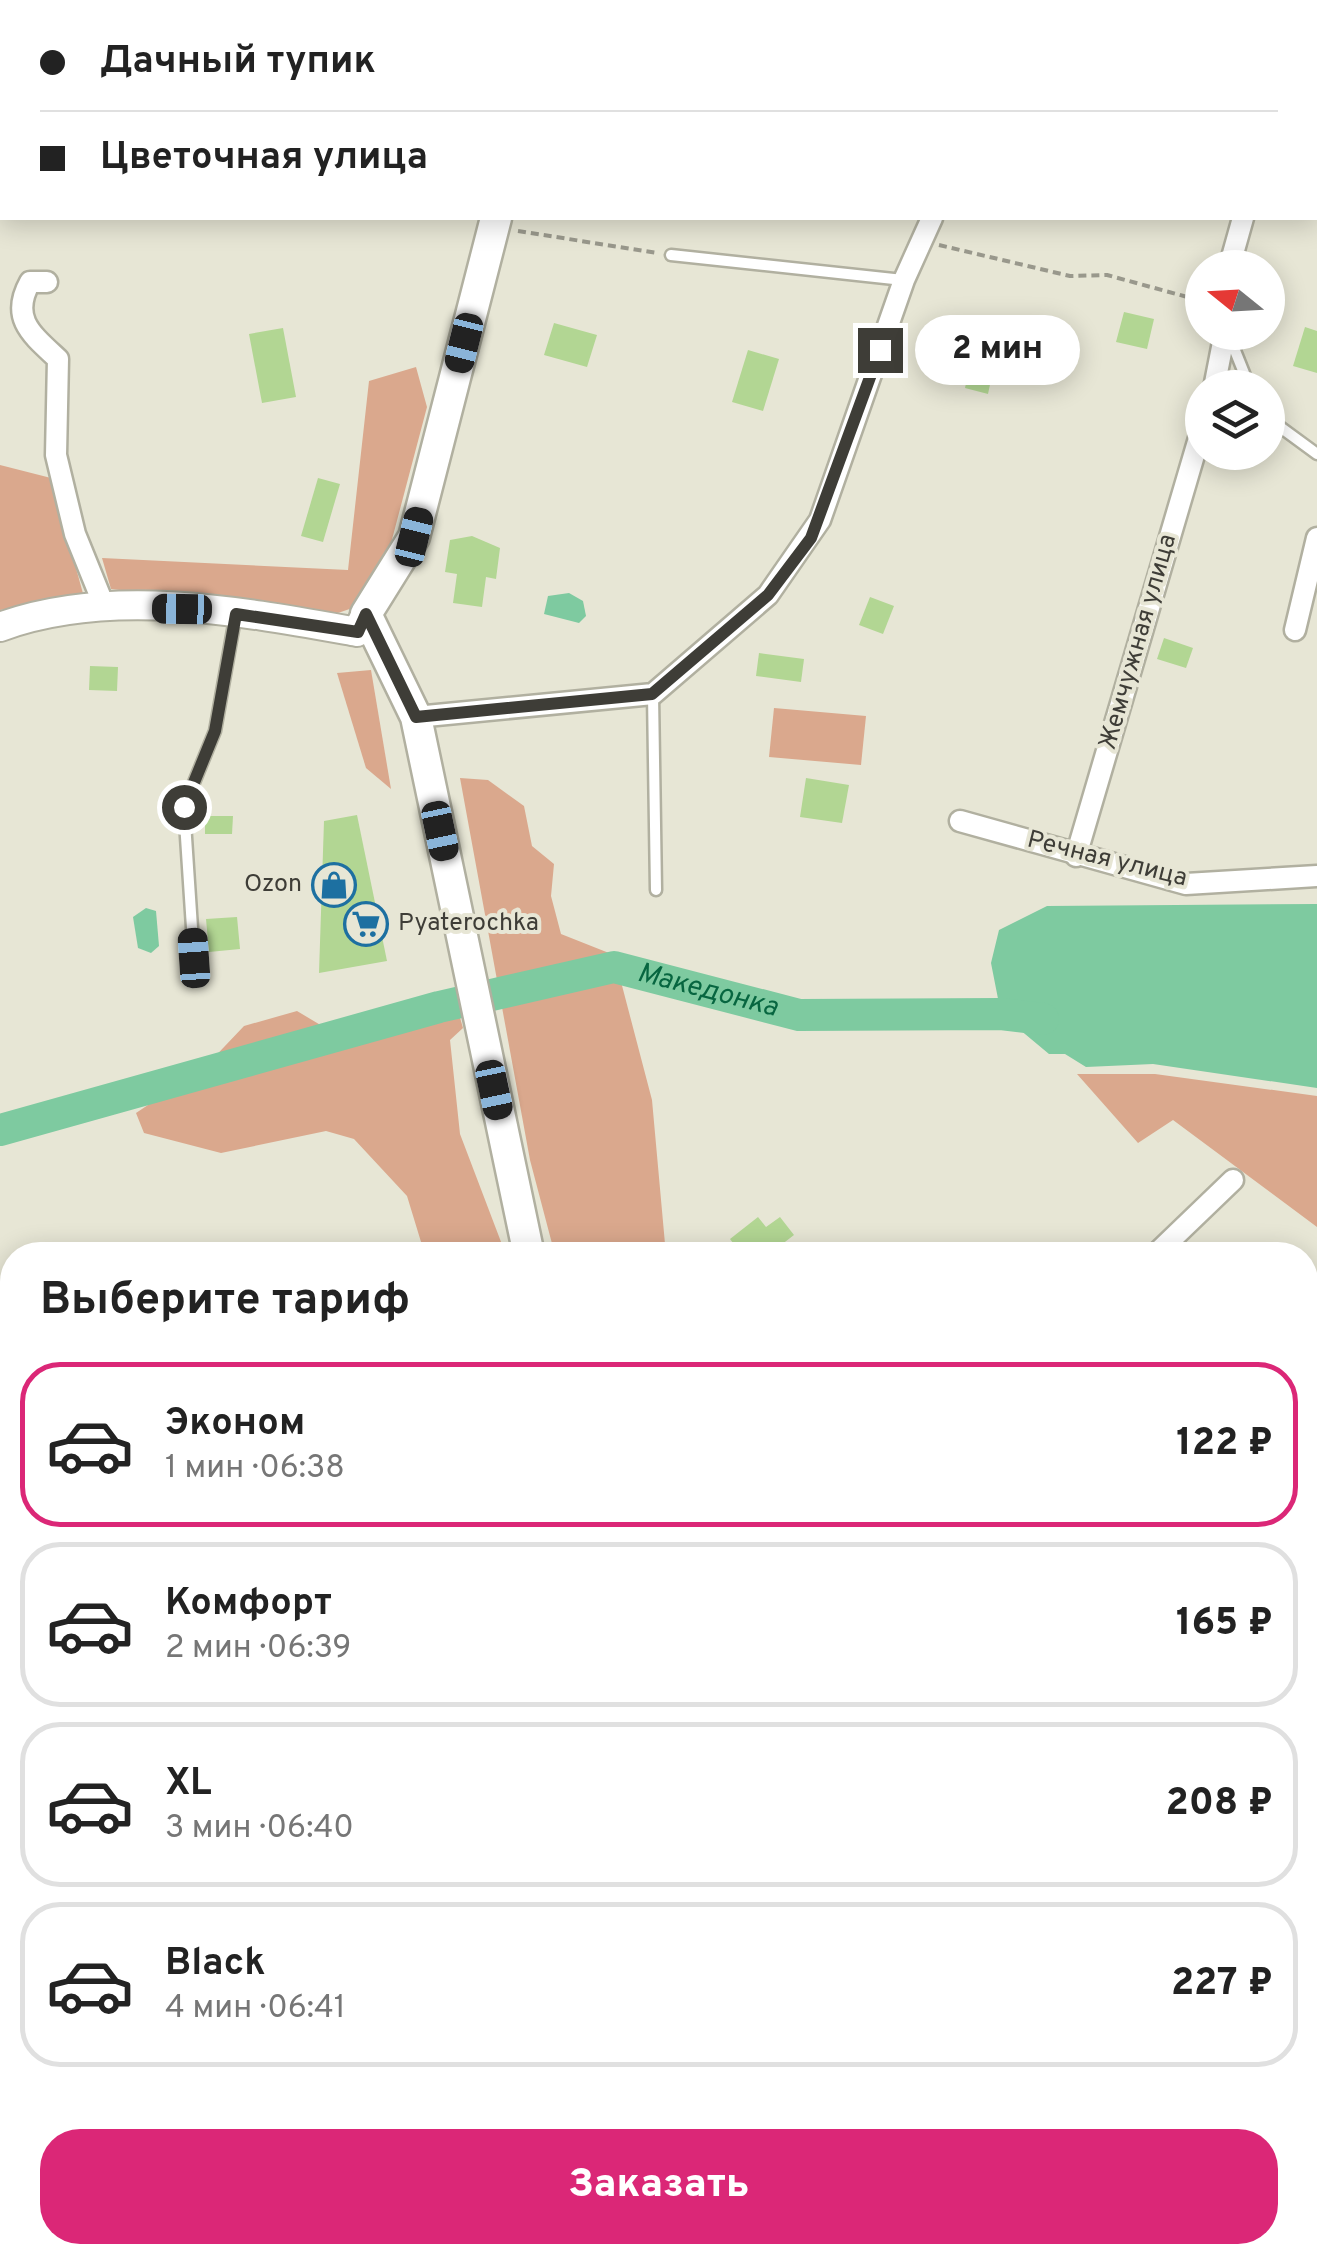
<!DOCTYPE html>
<html lang="ru">
<head>
<meta charset="utf-8">
<style>
	body { margin:0; font-family:Overpass,sans-serif; background:#f6f6f6; color:#222; height:100vh; display:flex; flex-direction:column; font-size:38px; white-space:nowrap }
	* { box-sizing:border-box; margin:0 }
	p { font-size:32px; color:#767676 }
	.icon { flex:none; width:55px; height:55px; fill:none; stroke:currentColor; stroke-width:2; stroke-linecap:round; stroke-linejoin:round }
	.map { position:relative; flex:1; overflow:hidden }
	.side { position:absolute; left:0px; top:1242px; width:1318px; height:1022px; display:flex; flex-direction:column; background:#fff; border-radius:40px 40px 0 0; box-shadow:0 5px 25px #0003 }
	.side>* { flex:none }
	.top-card { position:absolute; left:0px; top:0px; width:1318px; height:220px; box-shadow:0 5px 25px #0003; display:grid; align-content:center; height:220px; padding:0 40px; background:#fff }
	.needle { width:65px; rotate:288deg }
	.fabs { position:absolute; left:1185px; top:250px; display:grid; gap:20px }
	.fabs a { display:grid; place-items:center; width:100px; height:100px; border-radius:50%; background:#fff; box-shadow:0 5px 25px #0003; font-size:50px }
	.end { position:absolute; width:45px; height:45px; margin:-22px; border:12px solid #3e3d37; background:#fff; box-shadow:0 0 0 5px #fff }
	.from { border-radius:50% }
	.bubble { position:absolute; height:70px; border-radius:35px; background:#fff; box-shadow:0 5px 25px #0003; font-size:32px; font-weight:800; line-height:70px; text-align:center }
	.car { position:absolute; width:30px; height:60px; margin:-30px -15px; border-radius:12px; box-shadow:0 0 8px 2px #0007; background:linear-gradient(#222 24%,#8ab4d8 0 40%,#222 0 76%,#8ab4d8 0 86%,#222 0) }
	.top-card b { display:flex; align-items:center; gap:35px; height:95px; font-size:38px }
	.top-card b+b { border-top:2px solid #e0e0e0 }
	.top-card i { width:25px; height:25px; background:#222 }
	ul { padding:0; list-style:none }
	li { display:flex; align-items:center; gap:30px; height:165px; margin:0 20px 15px; padding:0 20px; border:5px solid #e0e0e0; border-radius:40px }
	li div { flex:1 }
	li b { display:block; font-size:38px }
	li em { font-style:normal; font-weight:800 }
	li.selected { border-color:#db2777 }
	li>.icon { width:90px; height:90px; stroke-width:1.5 }
	h2 { padding:0 40px; font-size:45px; line-height:120px }
	.primary-button { display:flex; gap:20px; margin-top:auto; padding:20px 40px }
	.primary-button a { flex:1; height:115px; border-radius:40px; background:#db2777; color:#fff; font-size:40px; font-weight:800; line-height:115px; text-align:center }
	.map>svg:first-child { display:block }
	.green { fill:#daa88d }
	.water { fill:#7ecaa0 }
	.lines { fill:none; stroke-linecap:round; stroke-linejoin:round }
	.river { stroke:#7ecaa0; stroke-width:32 }
	.building { fill:#b2d693 }
	.service-casing { stroke:#b1b0a0; stroke-width:15 }
	.minor-casing { stroke:#b1b0a0; stroke-width:25 }
	.secondary-casing { stroke:#b1b0a0; stroke-width:32 }
	.primary-casing { stroke:#b1b0a0; stroke-width:35 }
	.path { stroke:#99988c; stroke-width:4; stroke-dasharray:8 5; stroke-linecap:butt }
	.service { stroke:#fff; stroke-width:10 }
	.minor { stroke:#fff; stroke-width:20 }
	.secondary { stroke:#fff; stroke-width:28 }
	.primary { stroke:#fff; stroke-width:30 }
	.route { stroke:#3e3d37; stroke-width:12 }
	.labels { text-anchor:middle; dominant-baseline:central; stroke-width:8; stroke-linejoin:round; paint-order:stroke }
	.street-label { font-size:25px; fill:#3e3d37; stroke:#e7e6d5 }
	.poi-label { font-size:25px; fill:#3e3d37; stroke:#e7e6d5; text-anchor:end }
	.water-label { font-size:28px; font-style:italic; fill:#076640; stroke:#e7e6d5 }
</style>
</head>
<body>
<div class="map">
<svg width="1317" height="2263" viewBox="0 0 1317 2263">
	<rect width="100%" height="100%" fill="#e7e6d5"/>
	<g class="green">
		<polygon points="416,367 427,407 376,600 332,615 111,589 102,558 348,570 369,381"/>
		<polygon points="0,465 51,478 84,597 0,610"/>
		<polygon points="371,670 391,789 366,768 337,673"/>
		<polygon points="774,708 866,716 861,765 769,757"/>
		<polygon points="460,778 488,780 524,806 532,846 554,864 551,896 561,934 614,955 652,1100 666,1255 555,1255 530,1160"/>
		<polygon points="297,1011 354,1045 459,1014 463,1028 450,1040 460,1134 506,1255 425,1255 407,1196 354,1139 326,1131 221,1153 144,1133 136,1113 205,1067 244,1026"/>
		<polygon points="1077,1074 1155,1074 1317,1096 1317,1227 1173,1120 1138,1143"/>
	</g>
	<g class="water">
		<polygon points="569,593 583,601 586,616 579,623 544,614 548,596"/>
		<polygon points="1317,904 1317,1088 1153,1064 1086,1067 1065,1054 1049,1054 1001,1014 991,963 999,930 1047,906"/>
		<polygon points="146,908 156,911 159,946 151,953 138,948 133,917"/>
	</g>
	<g class="lines">
		<path class="river" id="s1" d="M0 1130 439 1007 614 967 799 1015 1001 1014 1043 1019"/>
	</g>
	<g class="building">
		<polygon points="1124,312 1154,319 1147,349 1116,342"/>
		<polygon points="554,323 597,335 587,367 544,355"/>
		<polygon points="1305,327 1317,331 1317,373 1293,366"/>
		<polygon points="283,328 296,397 262,403 249,334"/>
		<polygon points="976,337 1006,344 999,377 992,375 988,394 965,388"/>
		<polygon points="748,350 779,359 763,411 732,402"/>
		<polygon points="318,478 340,484 323,542 301,536"/>
		<polygon points="472,536 500,548 496,579 486,577 482,607 453,603 457,574 445,572 450,540"/>
		<polygon points="870,597 894,606 883,634 859,625"/>
		<polygon points="1164,638 1193,648 1186,668 1157,659"/>
		<polygon points="759,653 804,659 801,682 756,676"/>
		<polygon points="90,666 118,667 117,691 89,690"/>
		<polygon points="806,778 849,785 842,823 800,817"/>
		<polygon points="357,815 387,961 319,973 324,821"/>
		<polygon points="205,816 233,816 232,834 205,834"/>
		<polygon points="237,917 240,949 209,952 206,919"/>
		<polygon points="758,1217 766,1227 780,1217 794,1235 768,1255 742,1255 730,1239"/>
	</g>
	<g class="lines">
		<g class="service-casing">
			<g id="service">
				<polyline points="141,0 145,2"/>
				<polyline points="671,255 903,280"/>
				<polyline points="1228,333 1250,388"/>
				<polyline points="1268,418 1317,454"/>
				<polyline points="653,695 656,890"/>
				<polyline points="194,958 184,807 215,731 236,613"/>
				<polyline points="915,2263 918,2252"/>
			</g>
		</g>
		<g class="minor-casing">
			<g id="minor">
				<polyline points="1033,2 1034,0"/>
				<polyline points="1315,23 1317,18"/>
				<polyline points="1229,268 1243,218"/>
				<path d="M47 282H30C10 318 31 334 58 359L56 455 75 534 105 608"/>
				<polyline points="1214,388 1225,332"/>
				<polyline points="1295,630 1317,538"/>
				<polyline points="416,717 653,694 768,595 820,520 904,280 932,218"/>
				<polyline points="960,821 1186,884 1317,876"/>
				<polyline points="1076,856 1202,428"/>
				<polyline points="1155,1255 1233,1180"/>
				<polyline points="1305,1331 1317,1319"/>
				<polyline points="0,1463 12,1469"/>
				<polyline points="1305,1574 1317,1561"/>
				<polyline points="1305,1741 1317,1747"/>
				<polyline points="1305,2160 1317,2169"/>
				<polyline points="347,2252 360,2263"/>
				<polyline points="86,2263 95,2252"/>
				<polyline points="1111,2263 1119,2252"/>
			</g>
		</g>
		<g class="secondary-casing">
			<path id="secondary" d="M0 627C111 586 245 612 357 632L366 614"/>
		</g>
		<g class="primary-casing">
			<g id="primary">
				<polyline points="555,2 556,0"/>
				<polyline points="496,218 414,537 366,614 416,717 529,1255"/>
				<polyline points="523,2263 532,2252"/>
			</g>
		</g>
		<g class="path">
			<polyline points="518,231 657,253"/>
			<polyline points="939,245 1070,276 1107,275 1202,301"/>
		</g>
		<use href="#service" class="service"/>
		<use href="#minor" class="minor"/>
		<use href="#secondary" class="secondary"/>
		<use href="#primary" class="primary"/>
	</g>
	<g class="lines">
		<polyline class="route" points="184,807 215,731 236,614 358,632 366,614 416,717 652,694 768,595 811,538 880,350"/>
	</g>
	<defs>
		<g id="shop-ring" transform="scale(2.25)"><circle r="9.5" fill="#e7e6d5" stroke="#1d70a1" stroke-width="1.5"/><path d="M-5-2.5h2.3a2.7 3.5 0 0 1 5.4 0H5L5.5 6h-11ZM-1.5-2.5h3a1.5 2.3 0 0 0-3 0Z" fill="#1d70a1"/></g>
		<g id="supermarket-ring" transform="scale(2.25)"><circle r="9.5" fill="#e7e6d5" stroke="#1d70a1" stroke-width="1.5"/><path d="M-6-5.5h2.5l.6 2H6L4.5 2H-2.5L-4.4-4H-6ZM-1.5 3.2a1.3 1.3 0 1 0 .1 0ZM3 3.2a1.3 1.3 0 1 0 .1 0Z" fill="#1d70a1"/></g>
	</defs>
	<g fill-rule="evenodd">
		<use href="#shop-ring" x="334" y="885"/>
		<use href="#supermarket-ring" x="366" y="924"/>
	</g>
	<g class="labels">
		<g class="street-label">
			<text transform="translate(1139 642) rotate(-74)">Жемчужная улица</text>
			<text transform="translate(1107 860) rotate(14)">Речная улица</text>
		</g>
		<g class="poi-label">
			<text x="302" y="885">Ozon</text>
			<text x="398" y="924" text-anchor="start">Pyaterochka</text>
		</g>
		<g class="water-label">
			<text stroke="none"><textPath href="#s1" startOffset="732">Македонка</textPath></text>
		</g>
	</g>
</svg>
<div class="fabs">
<a><svg class="needle" viewBox="-14 -14 28 28"><path d="M0-13l5 13h-10z" fill="#e53935"/><path d="M0 13l5-13h-10z" fill="#767676"/></svg></a>
<a><svg class="icon" aria-label="layers" viewBox="0 0 24 24"><path d="M12 4l9 5-9 5-9-5zM3 14l9 5 9-5"/></svg></a>
</div>
<i class="end from" style="left:184px;top:807px"></i>
<i class="end" style="left:880px;top:350px"></i>
<div class="bubble" style="left:915px;top:315px;width:165px">2 мин</div>
<i class="car" style="left:464px;top:343px;rotate:194deg"></i>
<i class="car" style="left:414px;top:537px;rotate:14deg"></i>
<i class="car" style="left:182px;top:609px;rotate:271deg"></i>
<i class="car" style="left:440px;top:831px;rotate:168deg"></i>
<i class="car" style="left:194px;top:958px;rotate:356deg"></i>
<i class="car" style="left:494px;top:1090px;rotate:168deg"></i>
<div class="top-card">
<b><i class="from"></i>Дачный тупик</b>
<b><i></i>Цветочная улица</b>
</div>
<section class="side">
<h2>Выберите тариф</h2>
<ul>
<li class="selected"><svg class="icon" aria-label="car" viewBox="0 0 24 24"><path d="M5 17H2v-5l4-1 3-4h7l3 4 3 1v5h-3M9 17h6M6 11h13"/><circle cx="7" cy="17" r="2"/><circle cx="17" cy="17" r="2"/></svg><div><b>Эконом</b><p>1 мин · 06:38</p></div><em>122 ₽</em></li>
<li><svg class="icon" aria-label="car" viewBox="0 0 24 24"><path d="M5 17H2v-5l4-1 3-4h7l3 4 3 1v5h-3M9 17h6M6 11h13"/><circle cx="7" cy="17" r="2"/><circle cx="17" cy="17" r="2"/></svg><div><b>Комфорт</b><p>2 мин · 06:39</p></div><em>165 ₽</em></li>
<li><svg class="icon" aria-label="car" viewBox="0 0 24 24"><path d="M5 17H2v-5l4-1 3-4h7l3 4 3 1v5h-3M9 17h6M6 11h13"/><circle cx="7" cy="17" r="2"/><circle cx="17" cy="17" r="2"/></svg><div><b>XL</b><p>3 мин · 06:40</p></div><em>208 ₽</em></li>
<li><svg class="icon" aria-label="car" viewBox="0 0 24 24"><path d="M5 17H2v-5l4-1 3-4h7l3 4 3 1v5h-3M9 17h6M6 11h13"/><circle cx="7" cy="17" r="2"/><circle cx="17" cy="17" r="2"/></svg><div><b>Black</b><p>4 мин · 06:41</p></div><em>227 ₽</em></li>
</ul>
<div class="primary-button"><a>Заказать</a></div>
</section>
</div>
</body>
</html>
